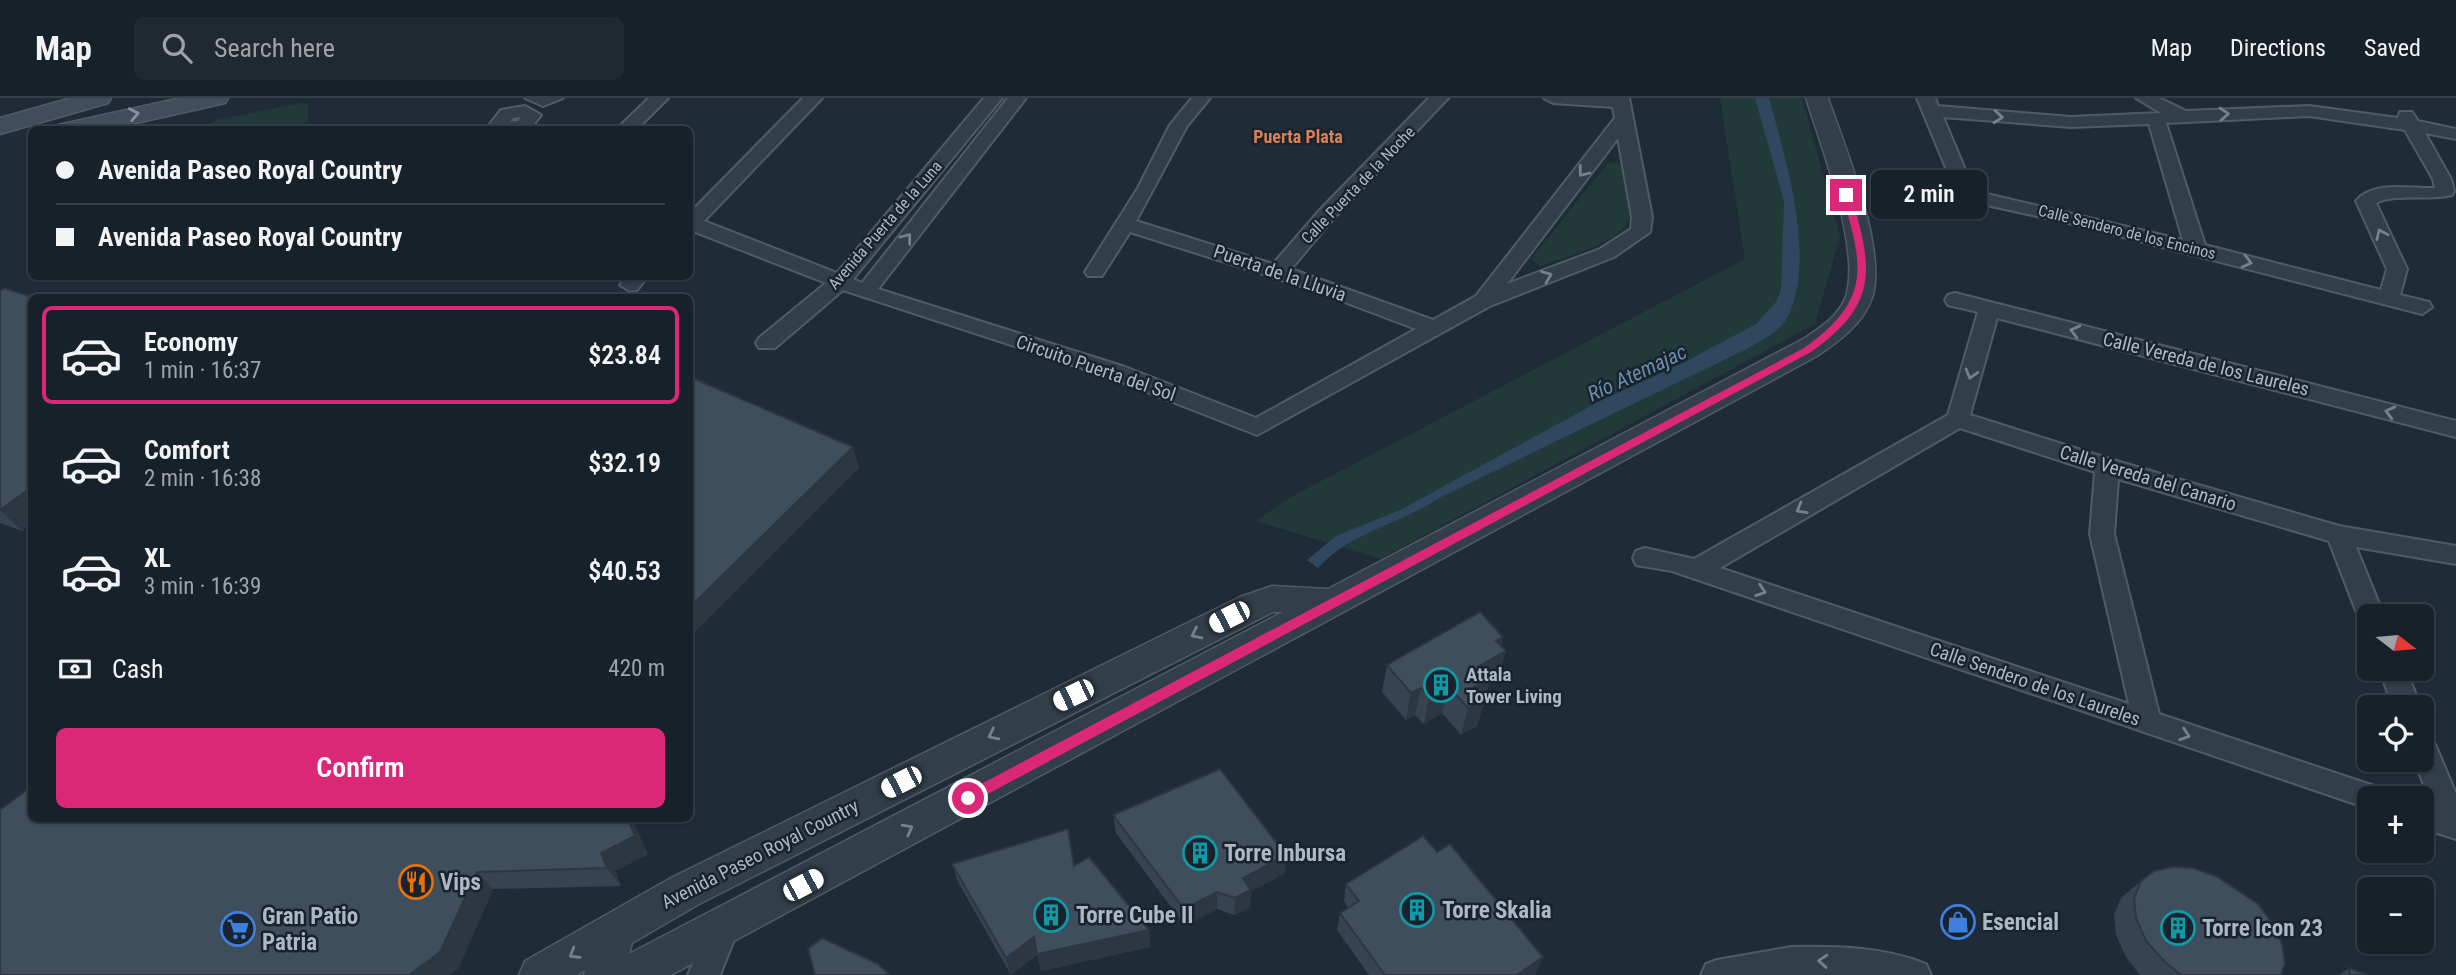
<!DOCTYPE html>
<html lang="en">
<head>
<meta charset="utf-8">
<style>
	body { margin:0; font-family:"Roboto Condensed",sans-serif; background:#202932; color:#f1f3f6; height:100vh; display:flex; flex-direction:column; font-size:26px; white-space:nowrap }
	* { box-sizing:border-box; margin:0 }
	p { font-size:23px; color:#9ea3a8 }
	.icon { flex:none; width:38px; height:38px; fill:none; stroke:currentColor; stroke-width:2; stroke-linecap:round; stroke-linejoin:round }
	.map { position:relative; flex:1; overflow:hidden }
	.drawer { position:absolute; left:28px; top:196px; width:665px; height:528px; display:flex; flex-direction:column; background:#17212a; border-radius:10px; box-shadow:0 2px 5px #0004,0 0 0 2px #363e47 }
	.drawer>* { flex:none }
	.banner { position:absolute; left:28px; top:28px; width:665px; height:154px; border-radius:10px; box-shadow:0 2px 5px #0004,0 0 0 2px #363e47; display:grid; align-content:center; height:154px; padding:0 28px; background:#17212a }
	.needle { width:46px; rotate:106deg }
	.controls { position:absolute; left:2357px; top:506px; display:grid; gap:14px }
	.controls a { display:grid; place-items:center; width:77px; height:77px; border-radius:10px; background:#17212a; box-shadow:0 2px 5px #0004,0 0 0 2px #363e47; font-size:35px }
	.end { position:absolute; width:32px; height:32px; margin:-16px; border:9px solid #db2777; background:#fff; box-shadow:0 0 0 4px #fff }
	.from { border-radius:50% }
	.bubble { position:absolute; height:49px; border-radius:10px; background:#17212a; box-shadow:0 2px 5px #0004,0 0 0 2px #363e47; font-size:23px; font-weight:600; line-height:49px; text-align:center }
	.car { position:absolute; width:21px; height:42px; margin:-21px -10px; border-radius:9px; box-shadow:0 0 5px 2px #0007; background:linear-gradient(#fff 24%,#345 0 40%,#fff 0 76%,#345 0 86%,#fff 0) }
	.banner b { display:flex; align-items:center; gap:24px; height:66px; font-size:26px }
	.banner b+b { border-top:2px solid #363e47 }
	.banner i { width:18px; height:18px; background:#f1f3f6 }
	ul { padding:12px 0 0; list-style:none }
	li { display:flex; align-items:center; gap:21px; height:98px; margin:0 14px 10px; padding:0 14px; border:4px solid transparent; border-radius:10px }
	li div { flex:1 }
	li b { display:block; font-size:26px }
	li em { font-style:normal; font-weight:600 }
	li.selected { border-color:#db2777 }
	li>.icon { width:63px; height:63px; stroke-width:1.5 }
	.pay { display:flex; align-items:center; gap:18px; height:77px; padding:0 28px; font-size:26px }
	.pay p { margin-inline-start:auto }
	.action { display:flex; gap:14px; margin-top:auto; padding:14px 28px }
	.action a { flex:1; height:80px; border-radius:10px; background:#db2777; color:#fff; font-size:28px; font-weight:600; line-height:80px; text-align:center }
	header { display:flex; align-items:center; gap:42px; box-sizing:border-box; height:98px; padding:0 35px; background:#17212a; border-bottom:2px solid #363e47 }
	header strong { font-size:33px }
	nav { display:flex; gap:38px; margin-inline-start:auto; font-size:24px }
	.search { width:490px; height:63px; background:#202932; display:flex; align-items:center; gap:18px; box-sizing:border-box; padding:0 24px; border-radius:10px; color:#9ea3a8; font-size:26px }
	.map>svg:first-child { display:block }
	.green { fill:#213939 }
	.water { fill:#2f475f }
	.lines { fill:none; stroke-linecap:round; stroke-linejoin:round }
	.minor-casing { stroke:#505b66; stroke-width:4 }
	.tertiary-casing { stroke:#505b66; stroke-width:3 }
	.secondary-casing { stroke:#505b66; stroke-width:3 }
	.minor { fill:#323e49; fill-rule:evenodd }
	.tertiary { fill:#323e49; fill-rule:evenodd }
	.secondary { fill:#404d5c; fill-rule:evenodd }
	.wall { fill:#364350 }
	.shaded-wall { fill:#2c3741 }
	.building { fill:#3f4e5d; stroke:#2c3741; stroke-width:2 }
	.oneway { stroke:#8693a0 }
	.oneway2 { stroke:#75818d }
	.route { fill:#db2777 }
	.labels { text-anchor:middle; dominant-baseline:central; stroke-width:5; stroke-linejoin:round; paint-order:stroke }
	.far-street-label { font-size:16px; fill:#acb8c5; stroke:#18232d }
	.far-neighbourhood-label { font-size:18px; font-weight:bold; fill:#d98154; stroke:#18232d }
	.street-label { font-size:19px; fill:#acb8c5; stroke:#18232d }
	.poi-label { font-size:19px; font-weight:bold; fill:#acb8c5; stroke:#18232d; text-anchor:start }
	.water-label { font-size:21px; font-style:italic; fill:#6b8cab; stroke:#18232d }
	.near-poi-label { font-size:23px; font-weight:bold; fill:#acb8c5; stroke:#18232d; text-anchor:start }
</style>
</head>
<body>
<header>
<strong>Map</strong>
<div class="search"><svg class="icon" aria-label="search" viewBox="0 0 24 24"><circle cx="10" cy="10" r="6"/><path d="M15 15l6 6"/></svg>Search here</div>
<nav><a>Map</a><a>Directions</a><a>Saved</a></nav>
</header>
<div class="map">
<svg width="2456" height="877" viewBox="0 0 2456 877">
	<rect width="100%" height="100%" fill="#1f2c38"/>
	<g class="green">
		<polygon points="1720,0 1802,0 1840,138 1815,226 1380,461 1256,423 1289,400 1745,161"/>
		<path d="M302 5 308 6V23C282 39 239 32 209 31L210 26 217 22Z"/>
		<path d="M1609 64 1621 66C1624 79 1633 96 1632 109 1632 144 1567 158 1540 168L1531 161Z"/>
	</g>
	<path class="water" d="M1755 0H1769C1785 58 1820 170 1784 225 1777 235 1760 243 1749 250L1439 400C1399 427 1350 434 1318 470L1307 462 1336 438 1400 412 1600 303 1679 267 1756 226 1776 204 1781 192 1784 103Z"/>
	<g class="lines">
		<g class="minor-casing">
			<g id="minor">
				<polygon points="525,0 563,0 543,8"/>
				<polygon points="649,0 668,0 636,32 616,32"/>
				<path d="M803 0H822L704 123 837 175 984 0H1002L853 181 862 185 1008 0H1026L878 191 1125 269 1256 320 1416 231 1310 191 1130 134 1102 178H1088L1085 174 1138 90 1170 27 1192 0H1210L1187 28 1136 123 1273 166 1319 113 1429 0H1448L1333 121 1291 171 1433 222 1476 198 1615 20 1613 9 1553 5 1544 0H1629L1652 119 1650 134 1614 159 1490 208 1257 337 1109 279 843 192 775 250H759L756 245 759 240 826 185 690 132V115ZM1618 40 1632 119 1631 131 1600 151 1507 186Z"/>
				<path d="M1917 0H1935L1938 8 2071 19 2161 15 2136 0H2159L2186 13 2309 8 2398 20 2400 14H2412L2418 23 2456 31V41L2425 35 2451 81 2454 93 2452 97C2429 103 2395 95 2376 105L2407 171 2400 197 2429 204 2432 209 2422 216 2069 125 1959 101ZM2309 18 2405 32 2433 81 2435 90C2411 91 2373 82 2356 103L2387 171 2381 192 2205 147 2166 25ZM1943 19 2071 29 2149 26 2183 142 1974 93Z"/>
				<path d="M525 8 541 17 530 31 496 32 490 26 501 12ZM521 19 518 23 510 24 513 20Z"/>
				<polygon points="626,178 648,178 637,192 630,193 620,187"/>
				<path d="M1955 195 2456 323V339L1997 220 1970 317 2113 362 2339 428 2456 448V466L2356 449 2384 518H2370V528L2362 525 2358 518 2329 443 2118 381 2114 436 2159 616 2383 691 2387 700H2370V711L1672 473 1636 467 1633 460 1636 453 1645 450 1694 461 1948 317 1978 214 1948 207 1945 202 1948 197ZM1960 330 2095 374 2090 436 2129 606 1720 470Z"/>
				<polygon points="2379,570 2405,570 2421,609 2393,609"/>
				<polygon points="2422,635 2432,639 2456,696 2456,741 2422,730 2422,704 2432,707 2414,662 2422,662"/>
				<polygon points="725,811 736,816 740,826 720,877 688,877 714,816"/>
				<path d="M1791 849C1836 848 1884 849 1926 866L1931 877H1701L1706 866 1717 862Z"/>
			</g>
		</g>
		<g class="tertiary-casing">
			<path id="tertiary" d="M1806 0H1828C1844 46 1888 154 1872 200 1863 226 1838 244 1817 258L671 877H584L585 872 577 877H519L525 863 671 780 1240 499 1272 488 1328 491 1805 240C1820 230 1840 217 1846 198 1861 151 1821 48 1806 0ZM1273 514H1283L629 856 632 845 699 806Z"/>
		</g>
		<g class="secondary-casing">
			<g id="secondary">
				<polygon points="71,0 111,0 108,5 0,36 0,20"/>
				<polygon points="181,0 228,0 225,5 105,32 54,32 58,27"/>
			</g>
		</g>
		<use href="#minor" class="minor"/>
		<use href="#tertiary" class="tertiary"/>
		<use href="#secondary" class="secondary"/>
	</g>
	<g class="wall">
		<polygon points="0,193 32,200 32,425 22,433 0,425"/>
		<polygon points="1503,539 1501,548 1498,580 1489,586 1477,628 1461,637 1442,615 1424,626 1415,617 1406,622 1382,594 1387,567"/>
		<polygon points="0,712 648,756 615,773 621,788 493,791 458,871"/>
		<polygon points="1113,717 1286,757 1285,775 1251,793 1250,809 1234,817 1217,811 1185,828 1116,735"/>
		<polygon points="952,766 1074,767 1149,832 1150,849 1041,873 1037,857 1011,877 958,784"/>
		<polygon points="2141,783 2281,877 2140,877 2126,859 2116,837 2114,817 2121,800"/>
		<polygon points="1346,786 1536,876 1535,877 1369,877 1337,832 1340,815 1348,810 1344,803"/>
		<polygon points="2349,870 2368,877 2339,877"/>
	</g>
	<g class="shaded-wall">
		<polygon points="853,349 859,370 690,539 690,509"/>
		<polygon points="32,389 32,425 22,433 0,412"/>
		<polygon points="1503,539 1498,557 1506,553 1498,580 1489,586 1477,628 1461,637 1479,568 1496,543"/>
		<polygon points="1448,588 1442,615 1424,626 1429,599"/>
		<polygon points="1421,590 1415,617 1406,622 1411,595"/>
		<polygon points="628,721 632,721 648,756 615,773 621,788 607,770 601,755"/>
		<polygon points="1286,757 1285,775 1251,793 1250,809 1234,817 1235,800 1243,780"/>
		<polygon points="477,774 493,791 458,871 449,877 409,877"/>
		<polygon points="1217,794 1217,811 1185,828 1184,811"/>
		<polygon points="1149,832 1150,849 1041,873 1037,857 1011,877 1006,860 1034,839"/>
		<polygon points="1543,859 1536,876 1535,877 1517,877"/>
	</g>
	<g class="building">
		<polygon points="4,190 35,200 32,200 32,389 0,412 0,193"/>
		<polygon points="690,279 853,349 690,509"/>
		<polygon points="1480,514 1503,539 1496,543 1506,553 1479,568 1490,579 1474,589 1484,601 1468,610 1448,588 1429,599 1421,590 1411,595 1387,567"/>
		<polygon points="1220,671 1286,757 1243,780 1251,792 1235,800 1217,794 1184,811 1113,717"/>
		<polygon points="32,688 32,721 628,721 635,738 601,755 607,770 477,774 440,854 409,877 0,877 0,712"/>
		<polygon points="1068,731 1074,768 1089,759 1149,832 1037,856 1034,839 1006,860 952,766"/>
		<polygon points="1423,738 1437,754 1450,746 1543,859 1517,877 1385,877 1340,815 1359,803 1346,786"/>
		<polygon points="2172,769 2193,770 2216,778 2258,806 2273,826 2282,846 2285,865 2281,877 2181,877 2165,864 2146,843 2136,820 2134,800 2141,783 2154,773"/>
		<polygon points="822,840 878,866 890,877 815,877 808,851"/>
		<polygon points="2349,870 2368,877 2350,877"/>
	</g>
	<defs><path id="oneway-chevron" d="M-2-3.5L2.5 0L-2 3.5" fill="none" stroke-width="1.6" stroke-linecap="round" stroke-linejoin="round" transform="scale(1.75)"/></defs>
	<use class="oneway" href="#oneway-chevron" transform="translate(134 16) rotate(-11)"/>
	<g class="oneway2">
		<use href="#oneway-chevron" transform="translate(2224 16) rotate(-4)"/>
		<use href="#oneway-chevron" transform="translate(1998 19) rotate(5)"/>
		<use href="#oneway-chevron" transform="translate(1583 74) rotate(128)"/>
		<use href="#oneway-chevron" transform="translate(2381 136) rotate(-114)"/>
		<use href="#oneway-chevron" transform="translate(907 140) rotate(-52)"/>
		<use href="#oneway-chevron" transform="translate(2247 164) rotate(14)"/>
		<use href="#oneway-chevron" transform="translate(1547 178) rotate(-21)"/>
		<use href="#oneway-chevron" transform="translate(2075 233) rotate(-166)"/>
		<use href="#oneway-chevron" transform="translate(1971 276) rotate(106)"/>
		<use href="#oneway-chevron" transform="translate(2390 314) rotate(-166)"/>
		<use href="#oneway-chevron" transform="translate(1801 411) rotate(150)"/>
		<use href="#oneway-chevron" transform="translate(1761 493) rotate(19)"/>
		<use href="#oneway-chevron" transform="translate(1196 536) rotate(154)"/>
		<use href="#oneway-chevron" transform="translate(993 637) rotate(154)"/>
		<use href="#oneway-chevron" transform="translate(2185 637) rotate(19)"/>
		<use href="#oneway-chevron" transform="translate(908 731) rotate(-28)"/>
		<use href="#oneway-chevron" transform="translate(574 856) rotate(149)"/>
		<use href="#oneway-chevron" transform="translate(1823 863) rotate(-176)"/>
	</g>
	<path class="route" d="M1846 94 1851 97C1873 171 1879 206 1811 254L973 704H964V695L1804 250C1871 202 1864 170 1842 97Z"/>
	<defs>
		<g id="building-ring" transform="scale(1.75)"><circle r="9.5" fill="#18232d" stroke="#0f9aa8" stroke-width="1.5"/><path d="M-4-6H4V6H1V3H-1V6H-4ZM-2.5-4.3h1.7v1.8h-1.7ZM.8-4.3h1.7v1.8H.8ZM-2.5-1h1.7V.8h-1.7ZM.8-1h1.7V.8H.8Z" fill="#0f9aa8"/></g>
		<g id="restaurant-ring" transform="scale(1.75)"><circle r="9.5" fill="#18232d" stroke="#e8710a" stroke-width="1.5"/><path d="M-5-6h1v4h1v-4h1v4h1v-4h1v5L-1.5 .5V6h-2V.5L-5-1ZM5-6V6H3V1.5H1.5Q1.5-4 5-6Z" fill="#e8710a"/></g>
		<g id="shop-ring" transform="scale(1.75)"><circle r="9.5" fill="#18232d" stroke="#3f7fe0" stroke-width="1.5"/><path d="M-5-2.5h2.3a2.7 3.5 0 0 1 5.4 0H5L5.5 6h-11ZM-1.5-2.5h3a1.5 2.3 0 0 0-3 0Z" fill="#3f7fe0"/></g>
		<g id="supermarket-ring" transform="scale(1.75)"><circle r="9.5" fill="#18232d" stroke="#3f7fe0" stroke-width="1.5"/><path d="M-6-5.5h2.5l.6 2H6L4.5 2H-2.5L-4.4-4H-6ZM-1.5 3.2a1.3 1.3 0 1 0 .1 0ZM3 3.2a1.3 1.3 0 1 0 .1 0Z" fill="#3f7fe0"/></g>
	</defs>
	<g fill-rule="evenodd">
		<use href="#building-ring" x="1441" y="587"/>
		<use href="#building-ring" x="1200" y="755"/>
		<use href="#restaurant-ring" x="416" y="784"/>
		<use href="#building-ring" x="1417" y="812"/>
		<use href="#building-ring" x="1051" y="817"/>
		<use href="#shop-ring" x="1958" y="824"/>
		<use href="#building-ring" x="2178" y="830"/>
		<use href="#supermarket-ring" x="238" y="831"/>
	</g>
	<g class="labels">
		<g class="far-street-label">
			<text transform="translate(1358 87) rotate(-46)">Calle Puerta de la Noche</text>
			<text transform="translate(885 127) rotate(-49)">Avenida Puerta de la Luna</text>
			<text transform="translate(2127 134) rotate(14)">Calle Sendero de los Encinos</text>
		</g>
		<g class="far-neighbourhood-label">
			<text x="1298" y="38">Puerta Plata</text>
		</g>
		<g class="street-label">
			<text transform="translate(1280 175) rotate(19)">Puerta de la Lluvia</text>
			<text transform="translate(2206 266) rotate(14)">Calle Vereda de los Laureles</text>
			<text transform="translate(1096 270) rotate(19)">Circuito Puerta del Sol</text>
			<text transform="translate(2148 380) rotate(17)">Calle Vereda del Canario</text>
			<text transform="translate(2035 586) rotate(19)">Calle Sendero de los Laureles</text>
			<text transform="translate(760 756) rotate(-27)">Avenida Paseo Royal Country</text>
		</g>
		<g class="poi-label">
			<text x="1466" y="576">Attala<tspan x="1466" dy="22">Tower Living</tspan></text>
		</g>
		<g class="water-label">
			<text transform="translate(1637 275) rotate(-25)">Río Atemajac</text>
		</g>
		<g class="near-poi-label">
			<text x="1224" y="755">Torre Inbursa</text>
			<text x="440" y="784">Vips</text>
			<text x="1442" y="812">Torre Skalia</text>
			<text x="1076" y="817">Torre Cube II</text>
			<text x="262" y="818">Gran Patio<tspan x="262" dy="26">Patria</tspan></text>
			<text x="1982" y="824">Esencial</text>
			<text x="2202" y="830">Torre Icon 23</text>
		</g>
	</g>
</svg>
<div class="controls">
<a><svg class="needle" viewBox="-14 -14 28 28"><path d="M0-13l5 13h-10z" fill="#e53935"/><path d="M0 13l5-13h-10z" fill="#9ea3a8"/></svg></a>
<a><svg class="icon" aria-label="locate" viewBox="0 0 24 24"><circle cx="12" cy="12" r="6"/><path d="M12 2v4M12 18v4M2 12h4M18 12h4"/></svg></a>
<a>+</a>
<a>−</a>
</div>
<i class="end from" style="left:968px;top:700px"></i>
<i class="end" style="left:1846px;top:97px"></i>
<div class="bubble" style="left:1871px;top:72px;width:116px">2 min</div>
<i class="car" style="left:1229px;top:519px;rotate:243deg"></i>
<i class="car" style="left:1073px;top:597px;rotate:244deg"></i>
<i class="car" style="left:901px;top:684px;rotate:243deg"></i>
<i class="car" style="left:803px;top:787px;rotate:62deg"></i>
<div class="banner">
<b><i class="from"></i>Avenida Paseo Royal Country</b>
<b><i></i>Avenida Paseo Royal Country</b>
</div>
<section class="drawer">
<ul>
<li class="selected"><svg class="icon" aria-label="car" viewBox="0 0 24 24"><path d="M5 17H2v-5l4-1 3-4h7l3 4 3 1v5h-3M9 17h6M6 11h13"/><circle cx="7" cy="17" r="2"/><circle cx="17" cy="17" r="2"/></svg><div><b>Economy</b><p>1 min · 16:37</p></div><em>$23.84</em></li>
<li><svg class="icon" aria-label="car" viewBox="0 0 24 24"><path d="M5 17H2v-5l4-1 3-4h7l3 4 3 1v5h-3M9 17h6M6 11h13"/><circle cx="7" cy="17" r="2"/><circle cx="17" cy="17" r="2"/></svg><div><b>Comfort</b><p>2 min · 16:38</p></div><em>$32.19</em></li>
<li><svg class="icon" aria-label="car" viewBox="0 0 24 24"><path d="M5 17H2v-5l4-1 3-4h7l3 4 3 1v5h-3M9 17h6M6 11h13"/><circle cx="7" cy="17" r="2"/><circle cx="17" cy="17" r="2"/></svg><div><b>XL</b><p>3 min · 16:39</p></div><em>$40.53</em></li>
</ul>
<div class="pay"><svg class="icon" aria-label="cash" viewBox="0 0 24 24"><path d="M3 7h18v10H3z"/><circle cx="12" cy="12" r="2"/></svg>Cash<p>420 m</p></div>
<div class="action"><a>Confirm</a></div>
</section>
</div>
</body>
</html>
